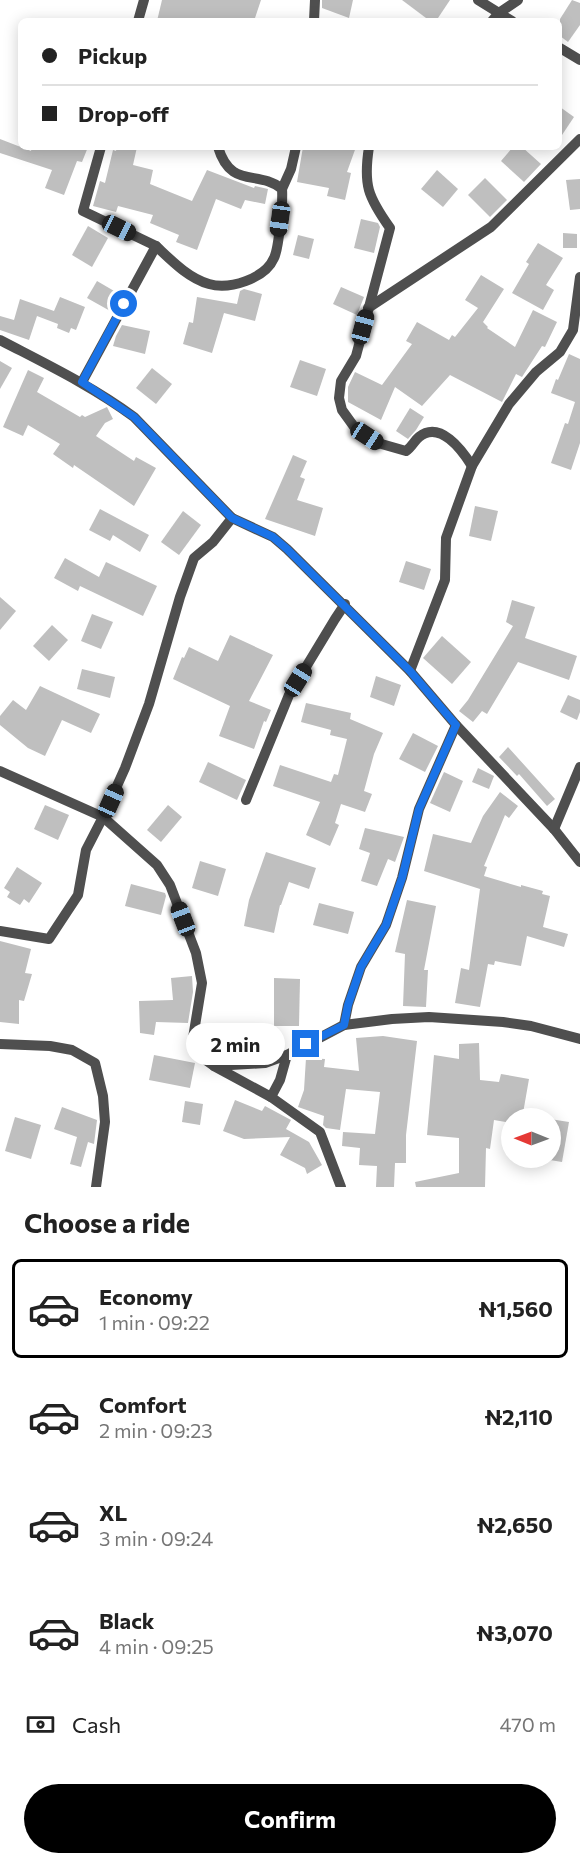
<!DOCTYPE html>
<html lang="en">
<head>
<meta charset="utf-8">
<style>
	body { margin:0; font-family:Commissioner,sans-serif; background:#f6f6f6; color:#222; height:100vh; display:flex; flex-direction:column; font-size:22px; white-space:nowrap }
	* { box-sizing:border-box; margin:0 }
	p { font-size:20px; color:#767676 }
	.icon { flex:none; width:33px; height:33px; fill:none; stroke:currentColor; stroke-width:2; stroke-linecap:round; stroke-linejoin:round }
	.map { position:relative; height:1187px; overflow:hidden }
	.drawer { display:flex; flex-direction:column; background:#fff; flex:1 }
	.drawer>* { flex:none }
	.banner { position:absolute; left:18px; top:18px; width:544px; height:132px; border-radius:9px; box-shadow:0 3px 15px #0003; display:grid; align-content:center; height:132px; padding:0 24px; background:#fff }
	.needle { width:39px; rotate:271deg }
	.controls { position:absolute; left:501px; top:1108px; display:grid; gap:12px }
	.controls a { display:grid; place-items:center; width:60px; height:60px; border-radius:50%; background:#fff; box-shadow:0 3px 15px #0003; font-size:30px }
	.end { position:absolute; width:27px; height:27px; margin:-14px; border:8px solid #1a73e8; background:#fff; box-shadow:0 0 0 3px #fff }
	.from { border-radius:50% }
	.bubble { position:absolute; height:42px; border-radius:21px; background:#fff; box-shadow:0 3px 15px #0003; font-size:20px; font-weight:700; line-height:42px; text-align:center }
	.car { position:absolute; width:18px; height:36px; margin:-18px -9px; border-radius:8px; box-shadow:0 0 4px 2px #0007; background:linear-gradient(#222 24%,#8ab4d8 0 40%,#222 0 76%,#8ab4d8 0 86%,#222 0) }
	.banner b { display:flex; align-items:center; gap:21px; height:57px; font-size:22px }
	.banner b+b { border-top:2px solid #e0e0e0 }
	.banner i { width:15px; height:15px; background:#222 }
	ul { padding:0; list-style:none }
	li { display:flex; align-items:center; gap:18px; height:99px; margin:0 12px 9px; padding:0 12px; border:3px solid transparent; border-radius:9px }
	li div { flex:1 }
	li b { display:block; font-size:22px }
	li em { font-style:normal; font-weight:700 }
	li.on { border-color:#000 }
	li>.icon { width:54px; height:54px; stroke-width:1.5 }
	h2 { padding:0 24px; font-size:27px; line-height:72px }
	.pay { display:flex; align-items:center; gap:15px; height:66px; padding:0 24px; font-size:22px }
	.pay p { margin-inline-start:auto }
	.primary-button { display:flex; gap:12px; margin-top:auto; padding:12px 24px }
	.primary-button a { flex:1; height:69px; border-radius:36px; background:#000; color:#fff; font-size:24px; font-weight:700; line-height:69px; text-align:center }
	.map>svg:first-child { display:block }
	.building { fill:#bfbfbf }
	.lines { fill:none; stroke-linecap:round; stroke-linejoin:round }
	.street { stroke:#4f4f4f; stroke-width:10 }
	.route { stroke:#1a73e8; stroke-width:8 }
</style>
</head>
<body>
<div class="map">
<svg width="580" height="1187" viewBox="0 0 580 1187">
	<rect width="100%" height="100%" fill="#fff"/>
	<g class="building">
		<polygon points="162,0 261,0 254,21 157,21"/>
		<polygon points="322,0 353,0 349,18 322,8"/>
		<polygon points="402,0 450,0 436,21 430,21"/>
		<polygon points="572,0 580,3 580,25 568,42 560,36 560,19"/>
		<polygon points="560,107 574,117 560,138"/>
		<polygon points="0,139 31,151 32,147 88,147 82,162 77,161 64,195 45,188 52,170 0,153"/>
		<polygon points="117,147 137,147 133,165 153,170 150,184 192,201 207,170 254,188 255,186 268,189 265,204 245,200 241,209 216,199 197,250 176,242 179,235 150,223 153,215 118,206 116,212 93,206 100,181 105,183 113,150 116,151"/>
		<polygon points="303,147 356,147 347,172 351,173 345,200 327,196 329,188 297,182"/>
		<polygon points="513,147 522,147 541,164 524,182 501,161"/>
		<polygon points="437,170 458,189 443,207 421,189"/>
		<polygon points="485,178 507,200 490,217 468,195"/>
		<polygon points="580,179 580,209 570,210 566,180"/>
		<polygon points="361,219 378,223 380,227 374,253 354,248"/>
		<polygon points="88,226 108,238 92,267 72,255"/>
		<polygon points="563,233 577,234 577,248 563,248"/>
		<polygon points="298,235 314,239 309,259 293,255"/>
		<polygon points="538,243 563,258 546,285 554,290 543,310 512,293 529,264 526,262"/>
		<polygon points="481,275 504,289 483,322 488,327 487,328 515,347 533,310 557,322 545,347 542,346 522,377 516,374 502,402 450,375 422,406 395,387 381,420 348,402 348,387 355,372 382,385 412,344 406,341 417,322 449,340 452,335 455,337 478,308 465,300"/>
		<polygon points="97,281 121,295 112,312 87,298"/>
		<polygon points="341,287 364,297 357,315 333,304"/>
		<polygon points="244,289 262,294 255,321 224,313 212,353 183,344 189,322 193,323 197,297 237,304 240,291"/>
		<polygon points="60,297 85,307 76,330 71,328 69,333 57,328 58,324 37,316 29,340 0,330 0,316 14,320 20,299 54,311"/>
		<polygon points="122,325 150,331 145,354 113,346 116,336"/>
		<polygon points="569,354 580,359 580,443 571,470 551,463 565,423 568,424 575,402 551,393 556,379 558,380"/>
		<polygon points="300,360 326,369 317,396 290,387"/>
		<polygon points="0,361 12,368 0,389"/>
		<polygon points="152,368 172,384 156,404 136,388"/>
		<polygon points="28,370 44,378 37,392 80,417 82,415 85,417 107,407 113,419 105,423 96,436 134,461 136,457 156,468 134,506 74,465 73,468 53,454 60,444 28,425 23,436 3,427"/>
		<polygon points="410,408 424,417 416,430 408,439 396,431"/>
		<polygon points="293,455 307,461 300,477 305,479 297,500 323,508 315,536 265,519"/>
		<polygon points="475,506 498,511 491,541 469,536"/>
		<polygon points="100,509 149,535 140,552 113,535 110,541 89,530"/>
		<polygon points="183,511 201,525 179,555 161,542"/>
		<polygon points="65,558 99,577 106,562 157,586 143,616 80,586 78,591 54,578"/>
		<polygon points="406,561 431,569 424,590 399,582"/>
		<polygon points="0,597 16,611 0,630"/>
		<polygon points="512,600 535,607 525,638 577,656 569,680 518,662 487,714 482,711 473,722 459,711 468,700 513,626 506,622"/>
		<polygon points="92,614 113,622 101,649 81,641"/>
		<polygon points="52,625 68,640 49,661 33,646"/>
		<polygon points="230,635 273,655 249,701 271,710 266,722 264,721 254,749 219,736 230,706 173,679 182,657 184,658 189,647 218,661"/>
		<polygon points="442,636 471,662 452,684 423,658"/>
		<polygon points="82,669 115,677 110,698 77,689"/>
		<polygon points="376,676 401,685 394,706 370,697"/>
		<polygon points="40,686 100,714 91,733 62,720 45,756 28,748 0,725 0,716 13,700 26,710"/>
		<polygon points="568,695 580,700 580,712 577,720 560,712"/>
		<polygon points="306,703 351,713 350,719 383,733 374,754 364,791 372,794 365,812 341,804 335,823 339,825 330,846 306,835 320,802 273,786 280,765 331,782 334,774 338,775 347,739 330,735 331,730 301,722"/>
		<polygon points="413,733 438,746 425,772 399,759"/>
		<polygon points="508,747 555,799 547,806 519,774 517,776 499,757"/>
		<polygon points="208,762 246,780 237,800 199,782"/>
		<polygon points="478,768 494,776 489,789 472,782"/>
		<polygon points="444,772 463,781 450,812 430,803"/>
		<polygon points="500,792 518,806 509,818 505,815 484,866 487,867 484,876 521,887 521,885 543,891 542,894 550,896 543,927 568,934 564,947 527,936 521,966 495,961 494,965 488,964 480,1007 455,1003 461,968 469,970 480,889 424,871 433,834 471,843 483,816"/>
		<polygon points="45,805 69,815 58,840 34,829"/>
		<polygon points="168,805 182,817 161,842 147,830"/>
		<polygon points="365,828 404,837 395,862 388,859 377,886 361,881 370,853 359,849"/>
		<polygon points="266,852 316,868 309,889 289,882 281,905 280,905 274,933 244,926 249,900"/>
		<polygon points="200,861 226,869 218,896 192,888"/>
		<polygon points="17,867 42,883 29,903 24,899 20,905 7,897 10,892 4,888"/>
		<polygon points="131,884 165,893 166,896 161,915 125,906"/>
		<polygon points="407,900 436,906 424,970 428,970 426,1007 403,1006 405,954 395,952"/>
		<polygon points="319,903 354,912 348,934 313,925"/>
		<polygon points="0,941 31,949 25,973 32,974 24,1001 19,1000 19,1024 0,1022"/>
		<polygon points="192,976 193,992 188,1023 156,1022 154,1035 140,1033 139,1001 173,1000 171,978"/>
		<polygon points="274,978 300,979 299,1026 274,1026"/>
		<polygon points="383,1036 417,1041 406,1135 406,1163 395,1163 394,1187 376,1187 377,1166 359,1165 360,1148 342,1146 343,1132 375,1134 380,1092 346,1089 340,1130 326,1128 323,1125 324,1116 298,1107 304,1090 306,1058 325,1059 324,1067 359,1071 356,1038"/>
		<polygon points="479,1043 480,1080 499,1082 501,1074 529,1079 522,1119 512,1119 512,1123 494,1120 490,1149 486,1148 485,1187 416,1187 415,1182 459,1173 459,1138 427,1135 434,1055 459,1059 459,1044"/>
		<polygon points="154,1055 195,1063 190,1088 149,1080"/>
		<polygon points="235,1100 262,1111 265,1106 291,1120 286,1129 309,1142 322,1165 307,1174 305,1168 280,1155 290,1137 244,1139 223,1131"/>
		<polygon points="185,1101 203,1104 200,1125 182,1122"/>
		<polygon points="62,1107 97,1120 94,1144 88,1142 81,1167 70,1164 77,1137 54,1129"/>
		<polygon points="15,1117 41,1125 31,1159 5,1151"/>
		<polygon points="550,1119 569,1122 562,1162 550,1160"/>
	</g>
	<g class="lines">
		<g class="street">
			<polyline points="478,0 512,21"/>
			<polyline points="138,21 144,0"/>
			<polyline points="314,21 315,0"/>
			<polyline points="492,21 499,13 518,0"/>
			<polyline points="560,48 580,60"/>
			<polyline points="101,147 83,211 156,246"/>
			<path d="M369 147C363 185 368 197 390 228L356 356 341 381 339 398 342 410 355 428 378 443 406 451C412 447 414 441 419 437 440 420 462 450 472 466"/>
			<polyline points="282,189 291,169 296,147"/>
			<polyline points="368,308 491,227 580,139"/>
			<path d="M0 340C46 364 92 386 134 417L232 518 273 537 287 549 410 671 456 725 554 829 580 862"/>
			<path d="M82 382 156 246C171 260 188 278 209 284 229 290 265 279 274 258 279 248 283 202 282 189 258 169 231 190 218 147"/>
			<polyline points="410,671 445,580 446,538 472,466 509,404 536,372 560,352 573,330 580,277"/>
			<polyline points="0,771 103,817 157,865 170,885 196,953 202,983 192,1044 197,1054 214,1066 271,1097 320,1132 341,1187"/>
			<polyline points="246,800 289,695 335,619 345,604"/>
			<polyline points="554,829 580,767"/>
			<polyline points="0,931 49,939 78,895 86,850 103,817 125,768 149,704 180,597 194,558 213,542 232,518"/>
			<polyline points="344,1025 348,1005 361,967 386,925 402,878 419,809 456,725"/>
			<polyline points="0,1044 50,1046 72,1050 95,1063 103,1096 105,1122 96,1187"/>
			<polyline points="214,1066 265,1063 287,1055 344,1025 392,1019 429,1017 503,1022 531,1026 580,1039"/>
			<polyline points="271,1097 280,1080 287,1055"/>
		</g>
	</g>
	<g class="lines">
		<polyline class="route" points="124,304 82,382 134,417 232,518 273,537 287,549 410,671 456,725 419,809 402,878 386,925 361,967 348,1005 344,1025 306,1044"/>
	</g>
</svg>
<div class="controls">
<a><svg class="needle" viewBox="-14 -14 28 28"><path d="M0-13l5 13h-10z" fill="#e53935"/><path d="M0 13l5-13h-10z" fill="#767676"/></svg></a>
</div>
<i class="end from" style="left:124px;top:304px"></i>
<i class="end" style="left:306px;top:1044px"></i>
<div class="bubble" style="left:186px;top:1023px;width:99px">2 min</div>
<i class="car" style="left:280px;top:219px;rotate:188deg"></i>
<i class="car" style="left:119px;top:228px;rotate:116deg"></i>
<i class="car" style="left:363px;top:327px;rotate:15deg"></i>
<i class="car" style="left:367px;top:436px;rotate:123deg"></i>
<i class="car" style="left:298px;top:680px;rotate:32deg"></i>
<i class="car" style="left:111px;top:801px;rotate:24deg"></i>
<i class="car" style="left:183px;top:919px;rotate:339deg"></i>
<div class="banner">
<b><i class="from"></i>Pickup</b>
<b><i></i>Drop-off</b>
</div>
</div>
<section class="drawer">
<h2>Choose a ride</h2>
<ul>
<li class="on"><svg class="icon" aria-label="car" viewBox="0 0 24 24"><path d="M5 17H2v-5l4-1 3-4h7l3 4 3 1v5h-3M9 17h6M6 11h13"/><circle cx="7" cy="17" r="2"/><circle cx="17" cy="17" r="2"/></svg><div><b>Economy</b><p>1 min · 09:22</p></div><em>₦1,560</em></li>
<li><svg class="icon" aria-label="car" viewBox="0 0 24 24"><path d="M5 17H2v-5l4-1 3-4h7l3 4 3 1v5h-3M9 17h6M6 11h13"/><circle cx="7" cy="17" r="2"/><circle cx="17" cy="17" r="2"/></svg><div><b>Comfort</b><p>2 min · 09:23</p></div><em>₦2,110</em></li>
<li><svg class="icon" aria-label="car" viewBox="0 0 24 24"><path d="M5 17H2v-5l4-1 3-4h7l3 4 3 1v5h-3M9 17h6M6 11h13"/><circle cx="7" cy="17" r="2"/><circle cx="17" cy="17" r="2"/></svg><div><b>XL</b><p>3 min · 09:24</p></div><em>₦2,650</em></li>
<li><svg class="icon" aria-label="car" viewBox="0 0 24 24"><path d="M5 17H2v-5l4-1 3-4h7l3 4 3 1v5h-3M9 17h6M6 11h13"/><circle cx="7" cy="17" r="2"/><circle cx="17" cy="17" r="2"/></svg><div><b>Black</b><p>4 min · 09:25</p></div><em>₦3,070</em></li>
</ul>
<div class="pay"><svg class="icon" aria-label="cash" viewBox="0 0 24 24"><path d="M3 7h18v10H3z"/><circle cx="12" cy="12" r="2"/></svg>Cash<p>470 m</p></div>
<div class="primary-button"><a>Confirm</a></div>
</section>
</body>
</html>
